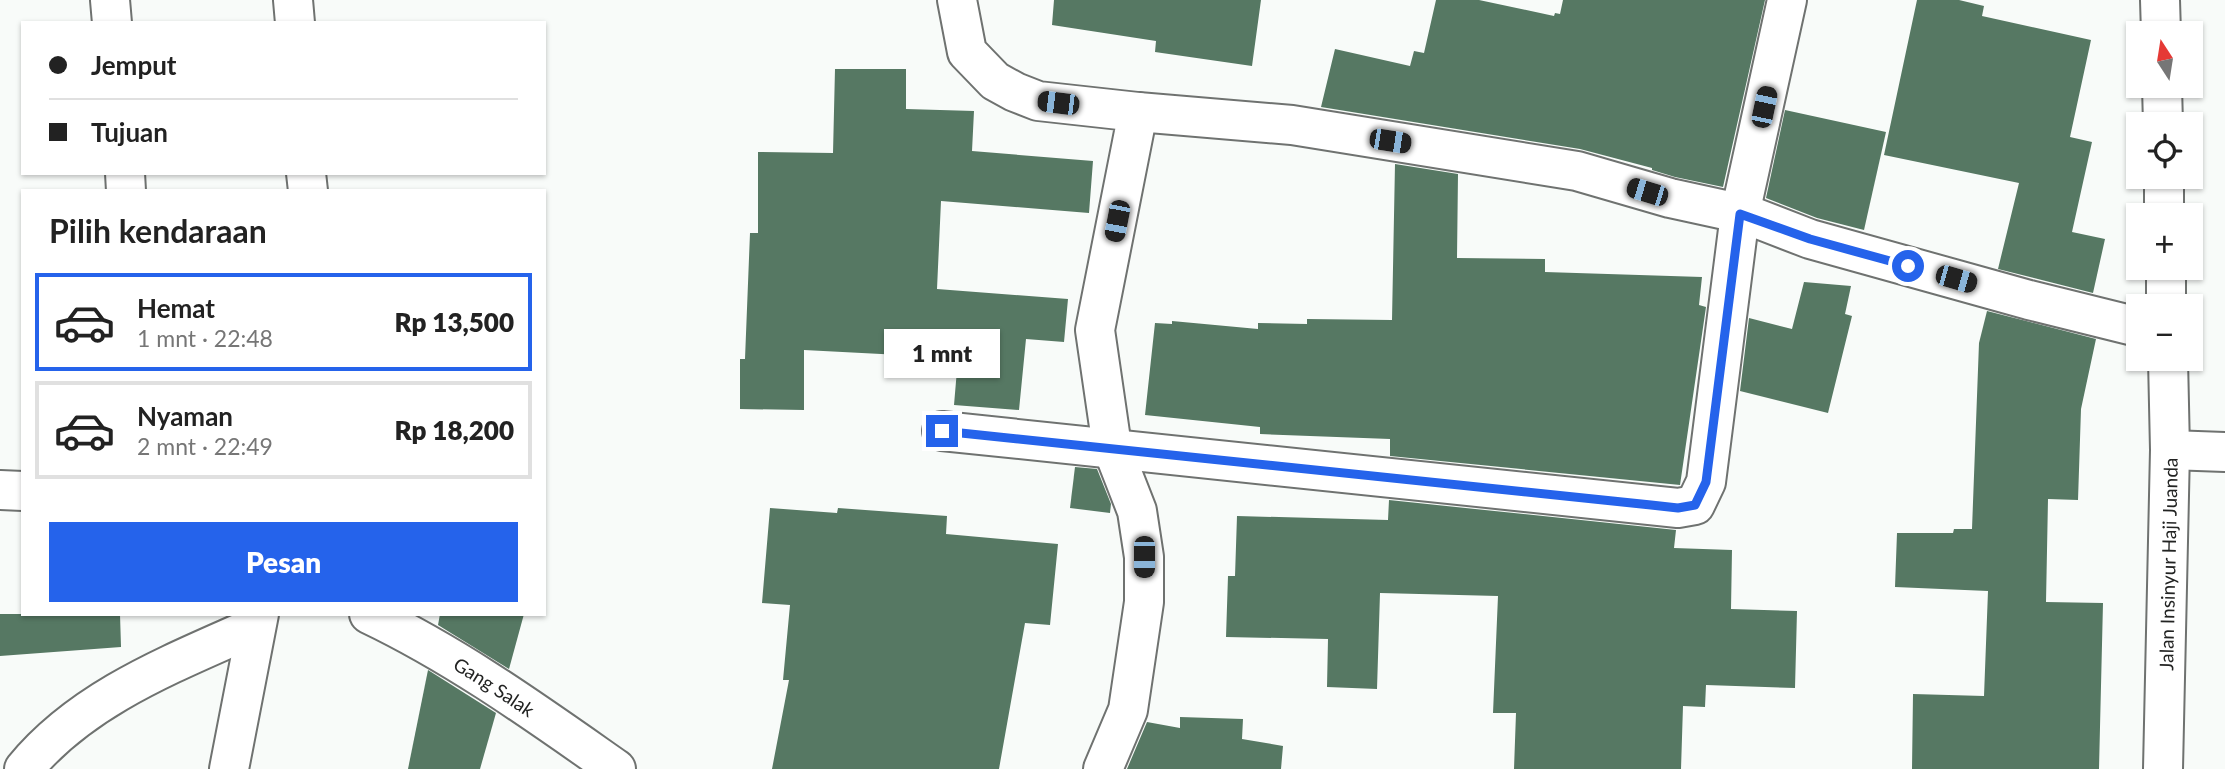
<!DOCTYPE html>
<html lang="id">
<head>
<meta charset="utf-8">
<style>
	body { margin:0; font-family:Lato,sans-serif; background:#f6f6f6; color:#222; height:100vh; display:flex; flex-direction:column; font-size:26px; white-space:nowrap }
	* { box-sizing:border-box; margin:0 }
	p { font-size:23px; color:#767676 }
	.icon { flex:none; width:38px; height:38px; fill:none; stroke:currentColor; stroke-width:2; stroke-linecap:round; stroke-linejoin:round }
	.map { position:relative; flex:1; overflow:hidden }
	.sheet { position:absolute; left:21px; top:189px; width:525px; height:427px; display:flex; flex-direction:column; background:#fff; border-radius:0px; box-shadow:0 2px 5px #0004 }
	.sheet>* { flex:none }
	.guide { position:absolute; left:21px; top:21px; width:525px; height:154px; border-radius:0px; box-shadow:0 2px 5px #0004; display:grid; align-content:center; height:154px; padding:0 28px; background:#fff }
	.needle { width:46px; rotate:348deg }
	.fabs { position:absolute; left:2126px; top:21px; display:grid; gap:14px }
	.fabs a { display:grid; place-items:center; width:77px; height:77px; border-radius:0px; background:#fff; box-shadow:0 2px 5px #0004; font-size:35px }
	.end { position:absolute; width:32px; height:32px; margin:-16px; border:9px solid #2563eb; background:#fff; box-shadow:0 0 0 4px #fff }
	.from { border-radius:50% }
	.bubble { position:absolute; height:49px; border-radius:0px; background:#fff; box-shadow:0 2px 5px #0004; font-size:23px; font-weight:800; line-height:49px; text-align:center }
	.car { position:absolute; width:21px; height:42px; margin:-21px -10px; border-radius:9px; box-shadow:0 0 5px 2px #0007; background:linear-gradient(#222 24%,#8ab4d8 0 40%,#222 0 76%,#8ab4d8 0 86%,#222 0) }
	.guide b { display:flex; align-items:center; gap:24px; height:66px; font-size:26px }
	.guide b+b { border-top:2px solid #e0e0e0 }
	.guide i { width:18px; height:18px; background:#222 }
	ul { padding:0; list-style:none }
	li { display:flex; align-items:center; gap:21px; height:98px; margin:0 14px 10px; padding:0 14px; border:4px solid #e0e0e0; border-radius:0px }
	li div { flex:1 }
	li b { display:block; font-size:26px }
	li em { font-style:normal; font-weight:800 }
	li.active { border-color:#2563eb }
	li>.icon { width:63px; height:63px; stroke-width:1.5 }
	h2 { padding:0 28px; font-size:32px; line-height:84px }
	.action { display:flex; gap:14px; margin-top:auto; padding:14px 28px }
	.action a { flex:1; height:80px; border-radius:0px; background:#2563eb; color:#fff; font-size:28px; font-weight:800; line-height:80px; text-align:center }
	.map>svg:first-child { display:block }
	.building { fill:#567863 }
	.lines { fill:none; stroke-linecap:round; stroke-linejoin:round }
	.minor-casing { stroke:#6f7270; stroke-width:42 }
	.major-casing { stroke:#6f7270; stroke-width:42 }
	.minor { stroke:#fff; stroke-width:38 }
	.major { stroke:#fff; stroke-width:38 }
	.route { stroke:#2563eb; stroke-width:9 }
	.labels { text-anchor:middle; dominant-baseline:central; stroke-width:6; stroke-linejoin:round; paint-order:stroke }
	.street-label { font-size:19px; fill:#222322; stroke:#fff }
</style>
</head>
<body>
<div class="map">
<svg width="2225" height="769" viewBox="0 0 2225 769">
	<rect width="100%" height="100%" fill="#f8fbf9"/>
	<g class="building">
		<polygon points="1054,0 1261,0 1252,66 1155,52 1156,41 1052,25"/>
		<polygon points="1436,0 1479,0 1554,16 1555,13 1560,14 1563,0 1765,0 1723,187 1675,177 1652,170 1652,168 1580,149 1321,107 1335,49 1410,66 1414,51 1424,53"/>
		<polygon points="1917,0 1959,0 1984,6 1982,16 2091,40 2070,137 2092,142 2072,232 2105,239 2093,293 1998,269 2019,183 1884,155"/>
		<polygon points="835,69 906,69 906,109 974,111 972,151 1093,161 1089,213 941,201 937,289 1068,299 1064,342 1026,339 1019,410 954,405 958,358 804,350 804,410 740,409 740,359 745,359 750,233 758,233 758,152 833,153"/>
		<polygon points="1785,110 1886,132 1864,230 1817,218 1766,198"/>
		<polygon points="1395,164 1458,174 1457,258 1545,259 1545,272 1702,277 1699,305 1706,307 1680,485 1390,456 1390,439 1260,434 1260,427 1145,415 1155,323 1172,324 1172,321 1258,329 1258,323 1307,324 1307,319 1392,320"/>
		<polygon points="1804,282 1851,286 1845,314 1852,316 1828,413 1740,391 1749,318 1792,329"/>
		<polygon points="1987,311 2096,339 2081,409 2078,500 2048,499 2046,602 2103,603 2099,769 1912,769 1913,694 1984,696 1988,591 1895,587 1897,533 1953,533 1954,529 1972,529 1979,343"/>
		<polygon points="1075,467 1097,469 1111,504 1110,513 1070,508"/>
		<polygon points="1389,500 1676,530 1674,548 1732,550 1731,609 1797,611 1795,688 1706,685 1705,707 1683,706 1681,769 1514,769 1516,713 1493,713 1498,596 1380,593 1377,689 1327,687 1328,639 1226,637 1228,576 1235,576 1237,516 1388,520"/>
		<polygon points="770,508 837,513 838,508 947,516 946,534 1058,544 1050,625 1025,623 999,769 772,769 789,680 783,680 790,605 762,603"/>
		<polygon points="0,614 120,614 121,647 0,656"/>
		<polygon points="440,614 524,614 509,669 438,625"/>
		<polygon points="428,670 496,713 480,769 408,769"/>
		<polygon points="1180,717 1243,719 1242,739 1283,746 1281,769 1127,769 1147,722 1180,728"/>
	</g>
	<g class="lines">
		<g class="minor-casing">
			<g id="minor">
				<polyline points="110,0 112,23"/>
				<polyline points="293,0 295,23"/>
				<polyline points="957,0 967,52 995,81 1015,92 1038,101 1138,112 1095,330 1112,447 1137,511 1144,557 1144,602 1128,710 1103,769"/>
				<polyline points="1138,112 1292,125 1577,171 1670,198 1748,215 1810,239 2029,300 2138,327"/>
				<polyline points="125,173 126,191"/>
				<polyline points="306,173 308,191"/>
				<polyline points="942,431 1678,508 1695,505 1706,482 1740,214 1787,0"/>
				<polyline points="2170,450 2225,452"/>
				<polyline points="0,490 23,491"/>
				<path id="s1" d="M369 614C457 656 536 713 616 769"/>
				<path d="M24 769C83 697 174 663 256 626"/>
				<polyline points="229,769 259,614"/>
			</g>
		</g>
		<g class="major-casing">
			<g id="major">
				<polyline points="2160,0 2161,33"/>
				<polyline points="2162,86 2163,124"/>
				<polyline points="2164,177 2164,215"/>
				<polyline points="2166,268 2166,306"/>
				<path id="s2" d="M2163 769 2170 450 2168 359"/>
			</g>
		</g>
		<use href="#minor" class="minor"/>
		<use href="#major" class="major"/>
	</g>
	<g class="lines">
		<polyline class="route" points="942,431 1651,505 1678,508 1695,505 1706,482 1740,214 1810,239 1908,266"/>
	</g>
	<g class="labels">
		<g class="street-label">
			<text stroke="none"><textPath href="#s2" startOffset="205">Jalan Insinyur Haji Juanda</textPath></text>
			<text stroke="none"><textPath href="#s1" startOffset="145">Gang Salak</textPath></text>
		</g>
	</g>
</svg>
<div class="fabs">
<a><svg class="needle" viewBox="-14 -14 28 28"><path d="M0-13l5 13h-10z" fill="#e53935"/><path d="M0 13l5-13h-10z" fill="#767676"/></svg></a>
<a><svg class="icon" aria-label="locate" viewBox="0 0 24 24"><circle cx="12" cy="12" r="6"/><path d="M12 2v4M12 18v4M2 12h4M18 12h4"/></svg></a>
<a>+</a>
<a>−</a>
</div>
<i class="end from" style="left:1908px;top:266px"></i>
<i class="end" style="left:942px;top:431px"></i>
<div class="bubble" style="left:884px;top:329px;width:116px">1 mnt</div>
<i class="car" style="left:1058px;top:103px;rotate:277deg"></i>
<i class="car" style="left:1764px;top:107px;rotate:12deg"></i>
<i class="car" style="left:1390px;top:141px;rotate:99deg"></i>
<i class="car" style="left:1647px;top:192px;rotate:287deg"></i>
<i class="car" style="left:1117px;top:221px;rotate:191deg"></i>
<i class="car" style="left:1956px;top:279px;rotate:106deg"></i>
<i class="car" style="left:1144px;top:557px;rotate:180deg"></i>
<div class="guide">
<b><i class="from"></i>Jemput</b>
<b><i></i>Tujuan</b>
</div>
<section class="sheet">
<h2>Pilih kendaraan</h2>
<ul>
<li class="active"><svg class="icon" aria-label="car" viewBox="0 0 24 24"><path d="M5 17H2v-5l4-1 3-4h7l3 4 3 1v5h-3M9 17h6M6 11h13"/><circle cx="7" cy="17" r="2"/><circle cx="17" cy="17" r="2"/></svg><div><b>Hemat</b><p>1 mnt · 22:48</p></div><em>Rp 13,500</em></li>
<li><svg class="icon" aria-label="car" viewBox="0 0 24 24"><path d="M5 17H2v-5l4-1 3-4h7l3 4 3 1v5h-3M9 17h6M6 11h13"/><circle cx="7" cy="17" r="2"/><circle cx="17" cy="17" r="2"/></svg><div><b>Nyaman</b><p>2 mnt · 22:49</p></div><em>Rp 18,200</em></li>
</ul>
<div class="action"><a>Pesan</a></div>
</section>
</div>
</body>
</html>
